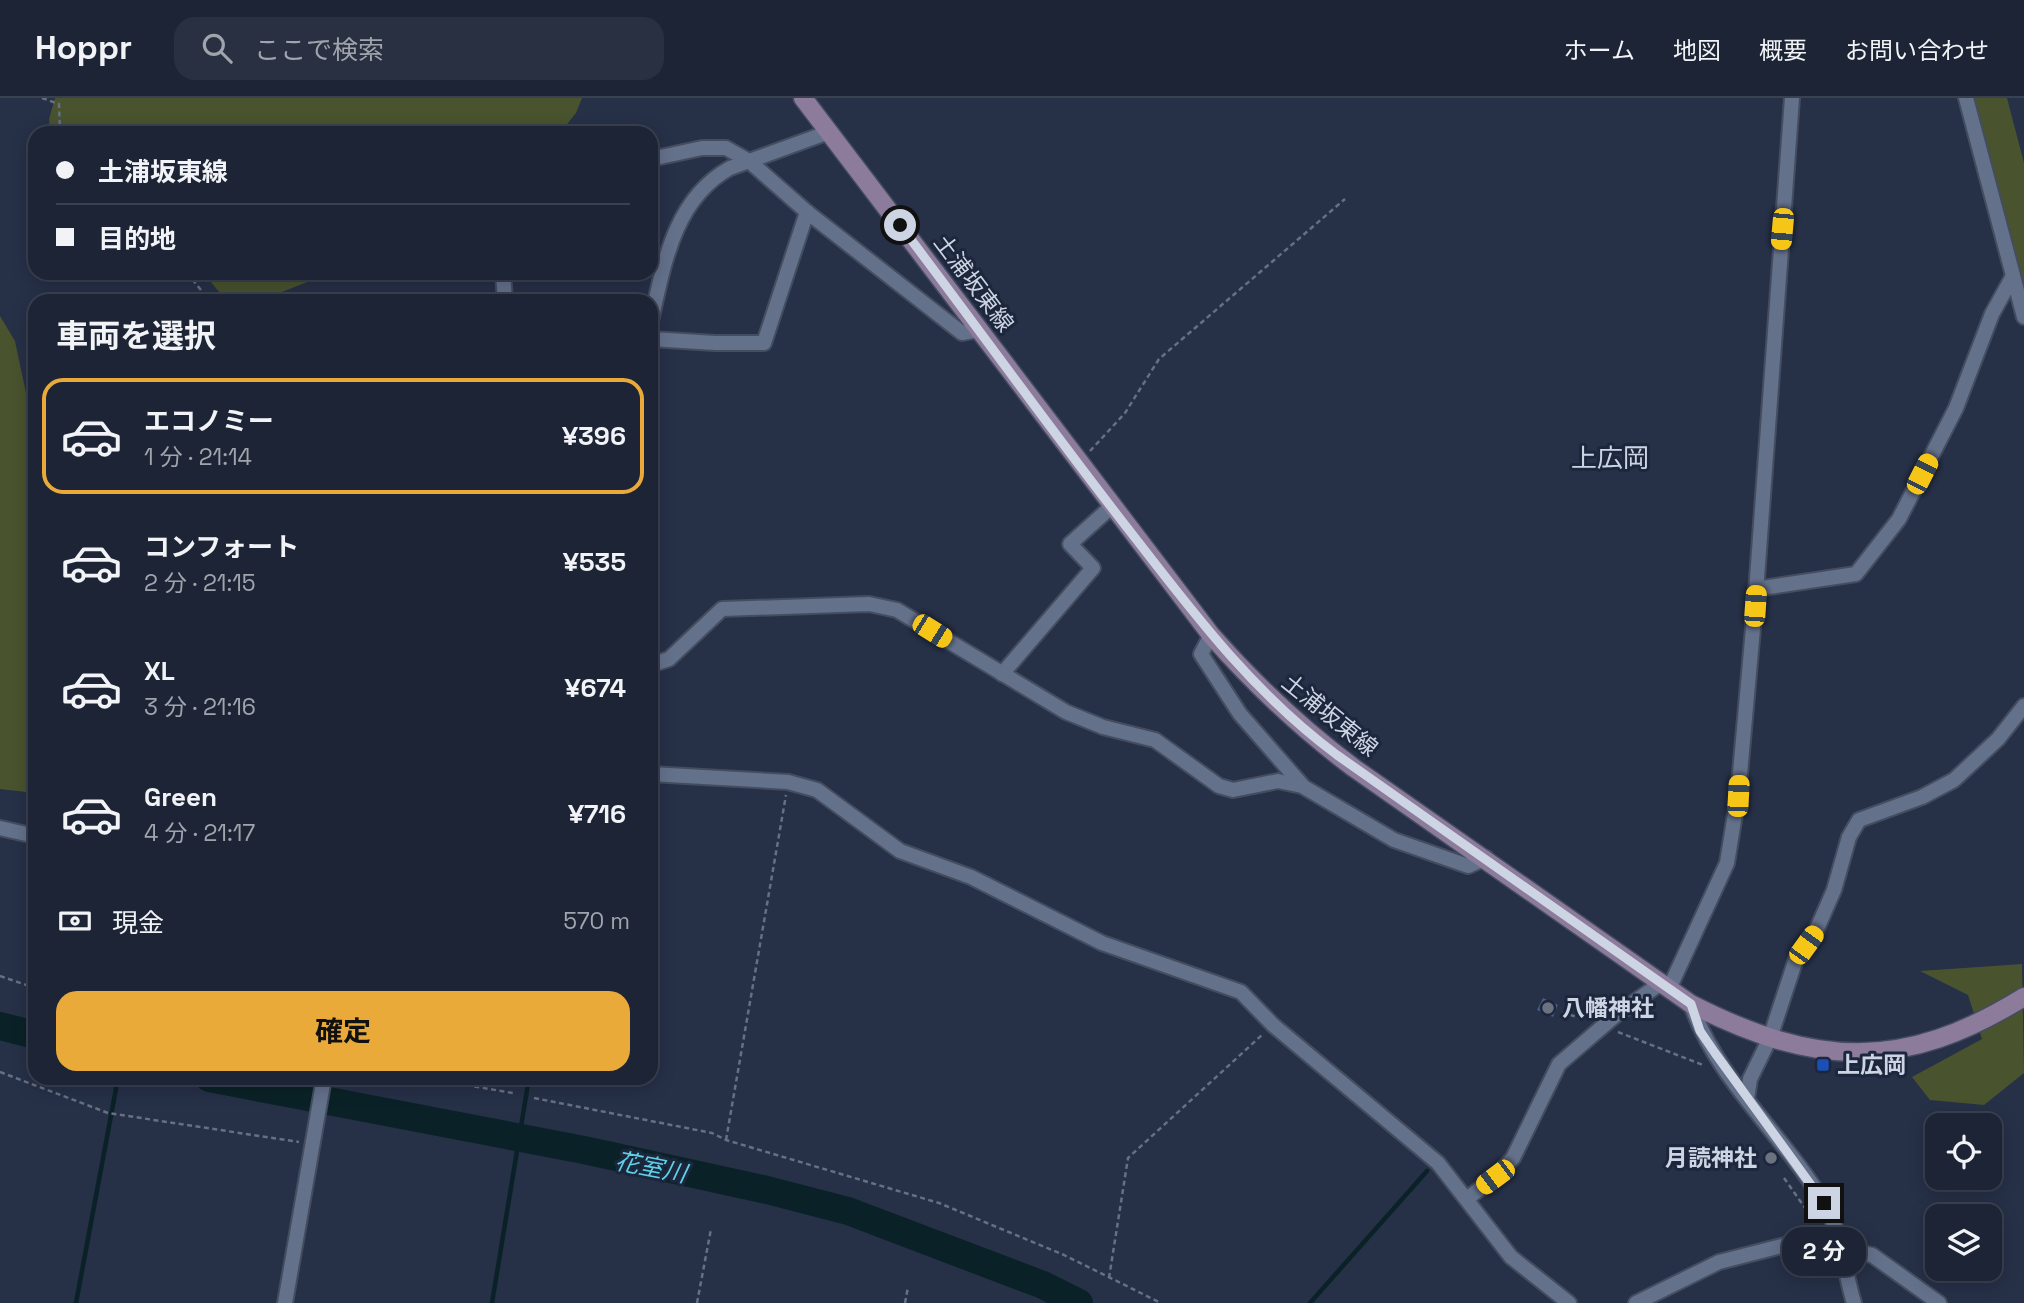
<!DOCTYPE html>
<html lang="ja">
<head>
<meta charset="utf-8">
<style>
	body { margin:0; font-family:"Space Grotesk","Noto Sans JP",sans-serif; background:#293041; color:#f1f3f6; height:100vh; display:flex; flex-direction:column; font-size:26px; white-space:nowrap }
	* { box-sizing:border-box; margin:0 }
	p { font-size:23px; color:#a0a4ad }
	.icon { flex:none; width:38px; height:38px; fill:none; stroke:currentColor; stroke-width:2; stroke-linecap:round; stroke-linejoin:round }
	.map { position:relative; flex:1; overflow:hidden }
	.panel { position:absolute; left:28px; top:196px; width:630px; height:791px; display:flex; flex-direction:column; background:#1c2435; border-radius:21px; box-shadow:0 4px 18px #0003,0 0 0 2px #3a4150 }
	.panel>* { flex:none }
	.guide { position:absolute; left:28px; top:28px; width:630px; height:154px; border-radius:21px; box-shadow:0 4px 18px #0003,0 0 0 2px #3a4150; display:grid; align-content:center; height:154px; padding:0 28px; background:#1c2435 }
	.controls { position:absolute; left:1925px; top:1015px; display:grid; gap:14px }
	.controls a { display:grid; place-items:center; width:77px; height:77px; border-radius:14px; background:#1c2435; box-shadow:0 4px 18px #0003,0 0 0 2px #3a4150; font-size:35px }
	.end { position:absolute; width:32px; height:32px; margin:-16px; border:9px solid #cdd4e3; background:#111; box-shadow:0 0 0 4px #111 }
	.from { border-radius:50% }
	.bubble { position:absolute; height:49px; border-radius:21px; background:#1c2435; box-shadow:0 4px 18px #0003,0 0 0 2px #3a4150; font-size:23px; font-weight:700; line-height:49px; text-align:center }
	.car { position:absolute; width:21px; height:42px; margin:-21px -10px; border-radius:9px; box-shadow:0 0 5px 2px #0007; background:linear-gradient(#f5c518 24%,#345 0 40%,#f5c518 0 76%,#345 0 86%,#f5c518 0) }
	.guide b { display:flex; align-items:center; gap:24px; height:66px; font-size:26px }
	.guide b+b { border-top:2px solid #3a4150 }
	.guide i { width:18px; height:18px; background:#f1f3f6 }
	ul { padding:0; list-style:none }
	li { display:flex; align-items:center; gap:21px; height:116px; margin:0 14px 10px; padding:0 14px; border:4px solid transparent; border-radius:21px }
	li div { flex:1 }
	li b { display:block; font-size:26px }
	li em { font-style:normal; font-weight:700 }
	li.selected { border-color:#eaaa39 }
	li>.icon { width:63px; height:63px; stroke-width:1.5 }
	h2 { padding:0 28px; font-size:32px; line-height:84px }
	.pay { display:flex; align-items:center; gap:18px; height:77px; padding:0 28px; font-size:26px }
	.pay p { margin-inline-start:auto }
	.action { display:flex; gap:14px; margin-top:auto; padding:14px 28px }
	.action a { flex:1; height:80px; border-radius:21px; background:#eaaa39; color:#111; font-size:28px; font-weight:700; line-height:80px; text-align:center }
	header { display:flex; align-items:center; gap:42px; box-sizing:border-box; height:98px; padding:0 35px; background:#1c2435; border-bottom:2px solid #3a4150 }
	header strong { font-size:33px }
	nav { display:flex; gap:38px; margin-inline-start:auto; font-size:24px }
	.search { width:490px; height:63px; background:#293041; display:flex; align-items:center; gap:18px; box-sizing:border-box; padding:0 24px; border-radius:21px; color:#a0a4ad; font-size:26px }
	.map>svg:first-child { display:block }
	.green { fill:#49532e }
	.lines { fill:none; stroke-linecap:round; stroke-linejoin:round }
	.stream { stroke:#0a2227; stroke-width:4.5 }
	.river { stroke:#0a2227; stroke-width:28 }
	.building { fill:#465b88 }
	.minor-casing { stroke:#444d60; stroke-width:18 }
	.secondary-casing { stroke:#444d60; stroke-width:21 }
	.path { stroke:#677083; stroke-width:2.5; stroke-dasharray:5 3.5; stroke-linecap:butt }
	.minor { stroke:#64718b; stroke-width:14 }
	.secondary { stroke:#8d7b9c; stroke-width:18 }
	.route { stroke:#cdd4e3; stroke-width:9 }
	.worship-dot { fill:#6b7280; stroke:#1c263c; stroke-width:2.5 }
	.transit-dot { fill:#1a4fb4; stroke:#1c263c; stroke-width:2.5 }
	.labels { text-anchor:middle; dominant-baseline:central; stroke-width:6; stroke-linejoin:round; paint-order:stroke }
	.street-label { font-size:23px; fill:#cdd4e3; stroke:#1c263c }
	.poi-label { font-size:23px; font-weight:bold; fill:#cdd4e3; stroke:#1c263c; text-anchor:start }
	.water-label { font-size:24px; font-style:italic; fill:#5ed1e9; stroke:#1c263c }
	.quarter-label { font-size:26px; fill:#cdd4e3; stroke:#1c263c }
</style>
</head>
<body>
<header>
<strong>Hoppr</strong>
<div class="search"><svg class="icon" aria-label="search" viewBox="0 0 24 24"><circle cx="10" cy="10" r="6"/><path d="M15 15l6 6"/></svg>ここで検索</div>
<nav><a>ホーム</a><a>地図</a><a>概要</a><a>お問い合わせ</a></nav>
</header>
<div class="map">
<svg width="2024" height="1205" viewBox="0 0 2024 1205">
	<rect width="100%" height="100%" fill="#263047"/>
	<g class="green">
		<polygon points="55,0 582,0 576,15 560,35 50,35 49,21"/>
		<polygon points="1974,0 2007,0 2024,65 2024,193"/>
		<polygon points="203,175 330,175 259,203 227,203"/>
		<polygon points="0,218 15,243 35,338 35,695 0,691"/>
		<polygon points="2022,866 2024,975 1984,1007 1930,1002 1912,979 1982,941 1968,897 1920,873"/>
	</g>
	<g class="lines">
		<g class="stream">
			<polyline points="76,1205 118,980"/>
			<polyline points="492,1205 529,980"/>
			<polyline points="1310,1205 1427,1073"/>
		</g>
		<g class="river">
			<polyline points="0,928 35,937"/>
			<polyline points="209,980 584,1052 767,1092 848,1113 1043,1187 1079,1205"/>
		</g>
	</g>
	<polygon class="building" points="1543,900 1558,907 1553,919 1537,912"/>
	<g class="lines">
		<g class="minor-casing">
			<g id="minor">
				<polyline points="1966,0 2024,219"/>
				<polyline points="651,61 702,50 726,50 749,63 807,114 962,235 979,232"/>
				<polyline points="503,175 505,203"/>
				<path d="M651 223C664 166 674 101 730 70L829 34"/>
				<polyline points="651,241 715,245 764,245 807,114"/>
				<polyline points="1756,491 1856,476 1899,421 1956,310 1992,216 2013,178"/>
				<polyline points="1211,537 1201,556 1240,616 1302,687"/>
				<polyline points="651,567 669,561 722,511 869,506 897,512 1066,614 1103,629 1155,642 1219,688 1233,692 1278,683 1302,688 1394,742 1468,768 1486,760"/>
				<polyline points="1002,576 1093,470 1070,446 1111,409"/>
				<polyline points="651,676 788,684 817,692 900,753 971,779 1102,845 1241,894 1273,927 1438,1065 1511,1159 1569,1205"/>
				<polyline points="0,730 35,738"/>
				<polyline points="1669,891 1727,765 1738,698 1755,508 1792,0"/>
				<path d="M1691 906C1717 983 1785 1038 1825 1107 1842 1136 1844 1173 1854 1205"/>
				<polyline points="1747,1001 1750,981 1770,940 1796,861 1816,833 1834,792 1849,739 1859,722 1922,699 1954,682 1998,641 2024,608"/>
				<polyline points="1468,1100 1495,1079 1513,1060 1559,966 1616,917 1661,885"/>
				<polyline points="1840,1151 1872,1157 1939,1205"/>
				<polyline points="285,1205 324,980"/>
				<polyline points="1636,1205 1719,1164 1836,1134"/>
			</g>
		</g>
		<g class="secondary-casing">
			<path id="secondary" d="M803 0 1211 537C1256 588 1299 629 1354 670L1691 906C1815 969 1903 974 2024 899"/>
		</g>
		<g class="path">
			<polyline points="42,0 59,6 60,35"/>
			<polyline points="187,175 210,203"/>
			<polyline points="1090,353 1125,315 1159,261 1345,101"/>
			<polyline points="0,878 35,890"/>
			<polyline points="1562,914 1585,922"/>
			<polyline points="1618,934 1703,967"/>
			<polyline points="0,974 108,1015 299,1044"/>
			<polyline points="424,980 513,995"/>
			<polyline points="534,1000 712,1035 726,1042 939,1105 1064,1157 1161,1205"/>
			<polyline points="726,1042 786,697"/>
			<polyline points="1784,1080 1815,1124"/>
			<polyline points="1109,1180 1128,1060 1263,936"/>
			<polyline points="697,1205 711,1131"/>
			<polyline points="905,1205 908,1189"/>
		</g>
		<use href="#minor" class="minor"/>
		<use href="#secondary" class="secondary"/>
	</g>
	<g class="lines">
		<path class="route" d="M900 127C979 231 1055 338 1136 441 1197 520 1256 597 1337 657L1691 906 1700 933 1715 955 1824 1105"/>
	</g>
	<g class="worship-dot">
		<circle cx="1548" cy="910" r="7"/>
		<circle cx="1771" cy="1060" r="7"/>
	</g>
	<rect class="transit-dot" x="1816" y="960" width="14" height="14" rx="3.5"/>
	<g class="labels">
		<g class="street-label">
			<text transform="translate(974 185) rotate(53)">土浦坂東線</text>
			<text transform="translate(1330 617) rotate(39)">土浦坂東線</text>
		</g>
		<g class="poi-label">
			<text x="1562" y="910">八幡神社</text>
			<text x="1837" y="967">上広岡</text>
			<text x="1757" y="1060" text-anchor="end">月読神社</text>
		</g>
		<g class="water-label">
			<text transform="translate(651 1069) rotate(11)">花室川</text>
		</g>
		<g class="quarter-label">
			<text x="1610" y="360">上広岡</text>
		</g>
	</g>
</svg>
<div class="controls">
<a><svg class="icon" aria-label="locate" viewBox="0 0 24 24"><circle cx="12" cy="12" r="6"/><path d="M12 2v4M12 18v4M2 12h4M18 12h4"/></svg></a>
<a><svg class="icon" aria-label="layers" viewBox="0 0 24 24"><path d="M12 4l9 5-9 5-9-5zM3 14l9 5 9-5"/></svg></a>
</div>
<i class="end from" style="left:900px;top:127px"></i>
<i class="end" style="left:1824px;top:1105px"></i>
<div class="bubble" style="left:1782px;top:1129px;width:84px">2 分</div>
<i class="car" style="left:1782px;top:131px;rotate:185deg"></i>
<i class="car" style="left:1922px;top:376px;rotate:27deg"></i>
<i class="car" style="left:1755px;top:508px;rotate:4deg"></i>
<i class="car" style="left:932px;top:533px;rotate:122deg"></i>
<i class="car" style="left:1738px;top:698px;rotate:3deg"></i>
<i class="car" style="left:1806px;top:847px;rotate:36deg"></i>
<i class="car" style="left:1495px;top:1079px;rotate:233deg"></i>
<div class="guide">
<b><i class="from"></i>土浦坂東線</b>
<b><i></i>目的地</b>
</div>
<section class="panel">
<h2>車両を選択</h2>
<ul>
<li class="selected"><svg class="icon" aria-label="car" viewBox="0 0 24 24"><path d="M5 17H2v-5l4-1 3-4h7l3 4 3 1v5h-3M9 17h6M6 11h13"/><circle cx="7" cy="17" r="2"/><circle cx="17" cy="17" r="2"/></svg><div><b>エコノミー</b><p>1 分 · 21:14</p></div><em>¥396</em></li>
<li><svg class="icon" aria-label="car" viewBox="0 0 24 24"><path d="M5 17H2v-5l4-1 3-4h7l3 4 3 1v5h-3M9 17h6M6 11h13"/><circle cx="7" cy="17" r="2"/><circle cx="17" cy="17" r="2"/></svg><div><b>コンフォート</b><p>2 分 · 21:15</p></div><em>¥535</em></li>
<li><svg class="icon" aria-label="car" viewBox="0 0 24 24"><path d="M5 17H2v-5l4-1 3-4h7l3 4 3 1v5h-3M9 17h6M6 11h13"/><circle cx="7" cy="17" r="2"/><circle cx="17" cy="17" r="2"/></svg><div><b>XL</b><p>3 分 · 21:16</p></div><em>¥674</em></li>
<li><svg class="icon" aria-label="car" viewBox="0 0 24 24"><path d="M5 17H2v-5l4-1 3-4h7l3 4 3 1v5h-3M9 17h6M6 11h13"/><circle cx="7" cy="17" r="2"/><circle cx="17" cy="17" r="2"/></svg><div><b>Green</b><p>4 分 · 21:17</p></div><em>¥716</em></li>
</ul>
<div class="pay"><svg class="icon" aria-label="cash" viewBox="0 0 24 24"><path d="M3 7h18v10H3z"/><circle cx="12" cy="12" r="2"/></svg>現金<p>570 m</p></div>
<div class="action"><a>確定</a></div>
</section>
</div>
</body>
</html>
